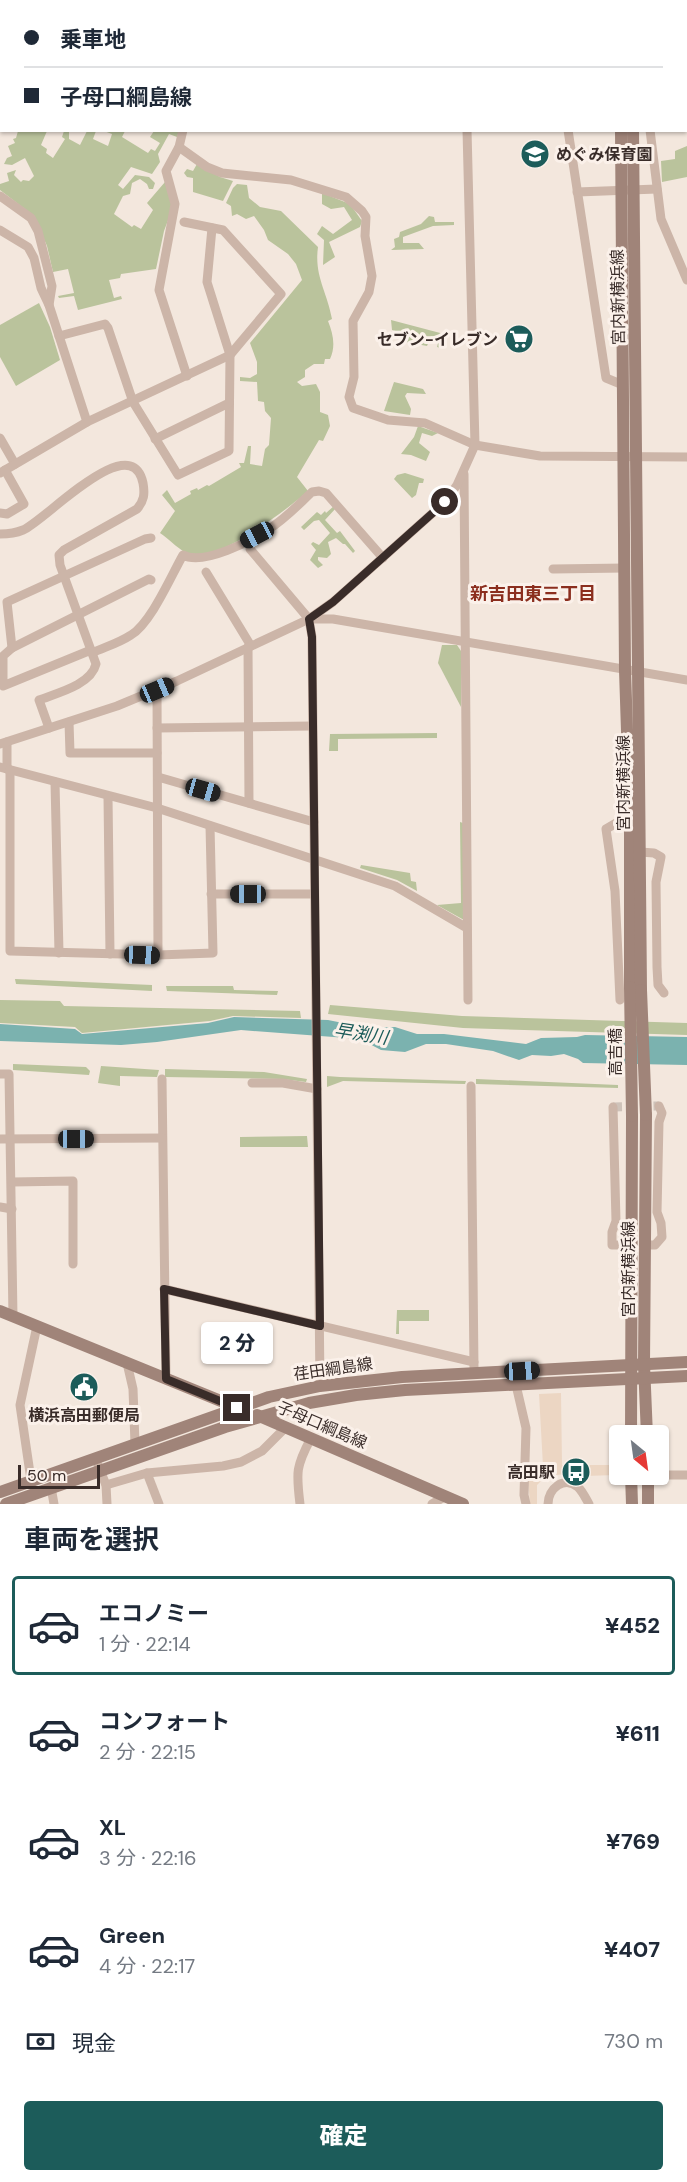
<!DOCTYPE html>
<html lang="ja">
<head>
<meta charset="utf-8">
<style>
	body { margin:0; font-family:"DM Sans","Noto Sans JP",sans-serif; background:#f6f6f7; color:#1f2937; height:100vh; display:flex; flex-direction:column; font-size:22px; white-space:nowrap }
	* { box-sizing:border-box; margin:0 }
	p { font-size:20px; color:#747a83 }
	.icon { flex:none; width:33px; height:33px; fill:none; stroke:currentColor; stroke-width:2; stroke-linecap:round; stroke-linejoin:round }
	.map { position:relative; height:1504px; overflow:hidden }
	.drawer { display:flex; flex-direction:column; background:#fff; flex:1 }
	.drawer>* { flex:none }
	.banner { position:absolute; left:0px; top:0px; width:687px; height:132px; box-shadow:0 2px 4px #0004; display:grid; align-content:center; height:132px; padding:0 24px; background:#fff }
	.needle { width:39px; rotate:151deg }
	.buttons { position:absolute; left:609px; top:1425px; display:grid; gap:12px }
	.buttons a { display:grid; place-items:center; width:60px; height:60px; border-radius:6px; background:#fff; box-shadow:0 2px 4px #0004; font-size:30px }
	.scale { position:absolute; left:18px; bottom:15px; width:82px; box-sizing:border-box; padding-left:6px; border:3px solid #392c29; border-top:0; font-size:16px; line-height:21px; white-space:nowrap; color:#392c29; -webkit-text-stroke:4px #fbf1ea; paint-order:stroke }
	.end { position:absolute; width:27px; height:27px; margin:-14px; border:8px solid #392c29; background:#fff; box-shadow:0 0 0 3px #fff }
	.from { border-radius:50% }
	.bubble { position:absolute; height:42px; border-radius:6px; background:#fff; box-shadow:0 2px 4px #0004; font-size:20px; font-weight:800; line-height:42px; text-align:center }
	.car { position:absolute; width:18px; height:36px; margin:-18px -9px; border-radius:8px; box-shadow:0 0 4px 2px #0007; background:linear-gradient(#222 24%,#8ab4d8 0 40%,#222 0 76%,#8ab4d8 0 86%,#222 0) }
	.banner b { display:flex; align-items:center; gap:21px; height:57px; font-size:22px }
	.banner b+b { border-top:2px solid #e0e1e3 }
	.banner i { width:15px; height:15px; background:#1f2937 }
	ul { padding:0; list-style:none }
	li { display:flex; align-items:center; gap:18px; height:99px; margin:0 12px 9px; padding:0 12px; border:3px solid transparent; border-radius:6px }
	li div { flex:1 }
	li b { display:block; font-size:22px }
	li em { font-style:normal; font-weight:800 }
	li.current { border-color:#1c5c5a }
	li>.icon { width:54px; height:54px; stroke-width:1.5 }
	h2 { padding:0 24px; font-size:27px; line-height:72px }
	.pay { display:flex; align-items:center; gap:15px; height:66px; padding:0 24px; font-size:22px }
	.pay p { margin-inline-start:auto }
	.action { display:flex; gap:12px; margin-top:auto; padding:12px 24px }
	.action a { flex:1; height:69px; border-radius:6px; background:#1c5c5a; color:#fff; font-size:24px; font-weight:800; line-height:69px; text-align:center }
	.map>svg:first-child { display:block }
	.green { fill:#bac39c }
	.plaza { fill:#ecd6c3 }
	.water { fill:#7bb2af }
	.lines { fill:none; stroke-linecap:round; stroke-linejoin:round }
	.street-tunnel { stroke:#cec2b9; stroke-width:9; stroke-dasharray:9 4.5; stroke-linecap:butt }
	.street { stroke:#ccb5a8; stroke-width:9 }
	.secondary { stroke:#a08479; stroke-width:12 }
	.secondary-bridge { stroke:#a08479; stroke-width:12 }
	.route { stroke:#392c29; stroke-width:8 }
	.labels { text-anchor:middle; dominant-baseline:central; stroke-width:6; stroke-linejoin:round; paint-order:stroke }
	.poi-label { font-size:16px; font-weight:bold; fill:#392c29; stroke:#fbf1ea; text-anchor:end }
	.street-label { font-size:16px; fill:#392c29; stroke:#fbf1ea }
	.neighbourhood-label { font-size:18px; font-weight:bold; fill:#8b2e1e; stroke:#fbf1ea }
	.water-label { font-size:18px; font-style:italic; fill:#1c5c5a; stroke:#fbf1ea }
</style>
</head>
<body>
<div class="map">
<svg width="687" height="1504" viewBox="0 0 687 1504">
	<rect width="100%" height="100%" fill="#f3e7dd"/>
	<g class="green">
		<polygon points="18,131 47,131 41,145 47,149 46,153 53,158 65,139 62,137 64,131 69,131 69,139 80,145 87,131 96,131 93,139 108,146 112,134 104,131 125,131 122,137 148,153 151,149 155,151 160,143 150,137 154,131 179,131 177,137 169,134 158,154 160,162 152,174 131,167 118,185 123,189 135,175 149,177 155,183 153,189 149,189 147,184 140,179 132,183 130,194 123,196 114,214 132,227 134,225 141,229 153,210 147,203 165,182 173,207 164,231 156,269 121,274 120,278 109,280 114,298 121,296 122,299 78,310 74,296 59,298 58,296 74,293 68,269 53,272 47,246 34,216 0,190 0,184 9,181 7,173 16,170 14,175 21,182 23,180 29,181 34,176 25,158 12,165 4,164 7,158 12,156 8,146 15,143 13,139 16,138"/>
		<polygon points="687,146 687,177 662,182 661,161 675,159 675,151"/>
		<polygon points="197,164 220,177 233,181 223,201 193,192 193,178 187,177 184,173 187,169 193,171"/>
		<path d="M237 184 247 185 249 198 260 207 281 211 318 247C314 276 327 291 332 319L328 321C333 334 336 346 330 359H325L324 364H314L305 370V377L297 382 302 386 316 384 320 392V412L328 415 330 426 323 441 319 440 297 477 308 491C288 509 218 562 191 555 181 552 169 539 160 533L175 511 162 495 167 490 175 503 191 494 190 491 197 488 198 490 207 485 209 486 241 467 239 463H244L248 446H251L250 464 262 466 265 449 269 445 271 418 265 411 264 402 258 401 257 382 240 381V377L250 378 257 374V362L250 343 302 280 296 264 288 254 268 240 264 230 254 216 246 219 237 214 232 216 231 206 226 203 233 188Z"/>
		<polygon points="322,193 350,204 362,221 360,227 329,242 335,257 323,265 324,240 317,234 322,226 333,234 352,220 344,207 331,209 322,204"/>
		<polygon points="429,216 434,217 435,222 454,222 454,225 433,226 403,237 403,243 419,243 424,249 391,250 395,247 394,239 399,237 400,232 421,224"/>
		<polygon points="39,303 50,327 60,360 16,386 0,357 0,325"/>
		<polygon points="391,320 444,334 441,348 437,347 439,339 431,336 427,346 406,342 399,332 392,330"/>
		<polygon points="394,382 423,389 426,394 407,393 405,396 411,409 410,415 384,411"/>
		<polygon points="418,426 438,433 432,436 422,433 419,443 430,452 426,461 411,455 401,454 414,437"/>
		<polygon points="405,473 424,479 423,483 419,483 416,495 412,498 394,479 397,475"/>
		<polygon points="334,506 336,508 325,520 337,533 340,531 355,551 353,553 345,544 343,544 336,538 328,542 331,554 327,558 318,557 318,560 323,565 318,568 310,560 316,550 311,544 313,542 319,545 330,533 319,520 314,521 304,530 301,527 317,512 321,515 325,511 326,513"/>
		<polygon points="442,645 457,645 461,651 461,707 438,663"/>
		<polygon points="437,733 437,738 338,739 338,751 329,751 330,734"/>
		<polygon points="460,822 463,823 464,920 437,905 461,903"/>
		<polygon points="361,865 410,873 411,881 416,882 417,891 397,880 360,868"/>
		<polygon points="15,979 152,985 152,991 16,984"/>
		<polygon points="166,986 233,986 234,990 278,991 277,995 167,991"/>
		<polygon points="0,1000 60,1001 64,1006 300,1011 301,1018 233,1016 210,1021 82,1033 75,1027 0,1023"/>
		<polygon points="330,1005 462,1016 687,1023 687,1035 463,1028 328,1014"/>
		<polygon points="13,1064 86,1067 90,1071 89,1075 13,1070"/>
		<polygon points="101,1066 159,1070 157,1077 120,1076 120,1086 98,1083"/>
		<polygon points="165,1069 264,1072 307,1079 306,1082 282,1079 165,1077"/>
		<polygon points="327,1076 340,1077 466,1081 465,1084 343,1081 327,1087"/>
		<polygon points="476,1079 618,1085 618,1088 476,1084"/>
		<polygon points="307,1136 308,1147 240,1147 240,1137"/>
		<polygon points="397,1310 429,1310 429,1321 399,1321 399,1334 396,1334"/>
	</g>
	<polygon class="plaza" points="561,1393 562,1465 619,1465 620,1474 623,1475 623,1481 616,1475 585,1476 577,1473 546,1476 537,1485 537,1504 530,1504 527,1466 543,1466 539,1394"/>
	<polygon class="water" points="234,1017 328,1020 368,1028 395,1027 417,1034 444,1034 526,1044 541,1038 577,1037 585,1035 687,1037 687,1065 583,1063 578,1059 564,1054 551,1056 532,1055 519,1060 493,1051 446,1044 426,1044 405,1052 381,1050 364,1041 347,1038 241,1030 157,1042 121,1045 0,1041 0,1024 75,1029 82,1034 208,1023"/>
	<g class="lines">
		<polyline class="street-tunnel" points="613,1107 659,1106"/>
		<g class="street">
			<polyline points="271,0 272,2"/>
			<polyline points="66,2 68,0"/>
			<polyline points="463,2 463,0"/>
			<polyline points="590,2 591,0"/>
			<polyline points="0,34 2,34"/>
			<polyline points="686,44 687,42"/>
			<polyline points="0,51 2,51"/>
			<polyline points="183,130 179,147 166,171 175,204 159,290 187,376"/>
			<polyline points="568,130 606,378 623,385"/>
			<polyline points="650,130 661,219 687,280"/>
			<polyline points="179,147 207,167 222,173 291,180 346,197 362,211 366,217 365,236 372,276 369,292 353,321 354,377 349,397 353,408 388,420 425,423 475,445 540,456 687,457"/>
			<polyline points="577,192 657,189"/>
			<polyline points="0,196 31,218 38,231 52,286 49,305"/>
			<polyline points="0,230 28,247 34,258 41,288 49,305 87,422"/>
			<polyline points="59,336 105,324 108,328 133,402 178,475 229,451 230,355 207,282 212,228"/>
			<polyline points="0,438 15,464"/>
			<polyline points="155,439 229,403"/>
			<polyline points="0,473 87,422 230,355 281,294 223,230 184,222"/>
			<polyline points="464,474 468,1000"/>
			<polyline points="0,513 7,514 24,504 5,470"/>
			<path d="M0 534C7 534 16 533 23 530 45 521 131 427 143 483 145 494 144 501 137 509L64 550 59 555 60 565 96 664C91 685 57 693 39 700L49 728"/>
			<polyline points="250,549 309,619 312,637 320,1386"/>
			<polyline points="553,569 625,568"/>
			<polyline points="206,572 251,646"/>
			<polyline points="309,619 333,619 687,680"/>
			<polyline points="248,647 249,803"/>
			<polyline points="12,648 7,602 145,539 151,538"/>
			<polyline points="91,650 3,686 3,656 12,648 149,579 151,580"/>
			<path d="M92 653C105 647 119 643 131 635 151 623 171 576 183 555 203 566 251 541 269 529 285 519 298 505 312 492L319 491 326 493 383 558"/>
			<polyline points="157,689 158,955"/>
			<polyline points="69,722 70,753 157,753"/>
			<polyline points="157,728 312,726"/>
			<polyline points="7,742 7,769"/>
			<polyline points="0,744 117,706 177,681 309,619 333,602 445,502 457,485 475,445 467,130"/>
			<polyline points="0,767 157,808 395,886 467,928"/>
			<polyline points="10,770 10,951 158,955 213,953 210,826"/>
			<polyline points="158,777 314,822"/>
			<polyline points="55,782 59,953"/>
			<polyline points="108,797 110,954"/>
			<polyline points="640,852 654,853 661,857 656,882 657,967 658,985 664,993"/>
			<polyline points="211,894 314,894"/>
			<polyline points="620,1000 615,891 606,829 618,822 630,822"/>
			<polyline points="0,1074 9,1074 13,1317"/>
			<polyline points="162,1079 166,1379"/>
			<polyline points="252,1083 283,1083 317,1089"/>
			<polyline points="471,1086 474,1368"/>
			<polyline points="613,1107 616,1221 612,1232 612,1245 631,1245"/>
			<polyline points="0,1139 162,1138"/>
			<polyline points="12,1182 73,1181 73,1264"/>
			<polyline points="0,1207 12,1209"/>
			<polyline points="645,1245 655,1245 662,1237 661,1223 657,1212 659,1122 662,1113 659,1106"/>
			<polyline points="164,1289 474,1362"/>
			<polyline points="127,1363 133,1389 135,1444"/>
			<polyline points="516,1385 526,1428 524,1495 526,1504"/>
			<polyline points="98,1465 106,1485 107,1504"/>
			<polyline points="147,1473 159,1504"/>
			<polyline points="648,1475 687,1475"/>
			<polyline points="31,1480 20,1405 37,1326"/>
			<polyline points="106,1485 147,1473 223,1466 241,1462 262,1451 285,1428"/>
			<polyline points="51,1487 54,1504"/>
			<path d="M300 1504C296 1472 296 1466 311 1438"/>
			<polyline points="432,1504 446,1496"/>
			<path d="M548 1504C548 1489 564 1475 578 1487 583 1492 586 1499 589 1504"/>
		</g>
		<g class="secondary">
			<polyline points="619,0 619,2"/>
			<polyline points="632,0 632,2"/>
			<polyline points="621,130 625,670 630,822 630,987"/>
			<polyline points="633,130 641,990"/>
			<polyline points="646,1115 644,1364 647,1436"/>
			<polyline points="0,1311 238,1408"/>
			<polyline points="257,1415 463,1504"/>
			<polyline points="631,1436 632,1116"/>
			<polyline points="631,1474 632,1504"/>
			<polyline points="648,1474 648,1504"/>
			<polyline points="0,1492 269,1397 320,1386 402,1377 687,1362"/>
			<polyline points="6,1504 225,1427 309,1403 356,1395 405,1390 687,1376"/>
		</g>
		<g class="secondary-bridge">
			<polyline points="630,987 632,1116"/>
			<polyline points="641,990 646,1115"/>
		</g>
	</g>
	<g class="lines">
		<polyline class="route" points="237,1408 166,1379 164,1289 320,1326 312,637 309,619 333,602 445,502"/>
	</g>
	<defs>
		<g id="school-disc" transform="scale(1.5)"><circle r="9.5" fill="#1c5c5a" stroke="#fbf1ea"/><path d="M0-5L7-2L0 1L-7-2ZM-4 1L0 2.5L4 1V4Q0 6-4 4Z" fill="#fff"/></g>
		<g id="supermarket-disc" transform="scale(1.5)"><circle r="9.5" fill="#1c5c5a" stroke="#fbf1ea"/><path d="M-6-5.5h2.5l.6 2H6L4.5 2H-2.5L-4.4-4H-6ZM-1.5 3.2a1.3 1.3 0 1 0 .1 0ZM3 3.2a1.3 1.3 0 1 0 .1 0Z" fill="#fff"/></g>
		<g id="civic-disc" transform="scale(1.5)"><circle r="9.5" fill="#1c5c5a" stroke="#fbf1ea"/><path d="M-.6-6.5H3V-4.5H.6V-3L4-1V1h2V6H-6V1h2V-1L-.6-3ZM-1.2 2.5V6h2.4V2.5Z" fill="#fff"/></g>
		<g id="bus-disc" transform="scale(1.5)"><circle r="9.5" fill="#1c5c5a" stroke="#fbf1ea"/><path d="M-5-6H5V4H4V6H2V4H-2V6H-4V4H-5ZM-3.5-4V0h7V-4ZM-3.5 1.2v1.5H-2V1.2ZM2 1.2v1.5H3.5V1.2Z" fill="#fff"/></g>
	</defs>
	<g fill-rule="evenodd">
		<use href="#school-disc" x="535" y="154"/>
		<use href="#supermarket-disc" x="519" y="339"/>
		<use href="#civic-disc" x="84" y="1387"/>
		<use href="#bus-disc" x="576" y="1472"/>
	</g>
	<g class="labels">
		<g class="poi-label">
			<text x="556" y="154" text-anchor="start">めぐみ保育園</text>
			<text x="498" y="339">セブン-イレブン</text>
			<text x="84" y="1415" text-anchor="middle">横浜高田郵便局</text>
			<text x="555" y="1472">高田駅</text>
		</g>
		<g class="street-label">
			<text transform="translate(618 297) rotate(-91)">宮内新横浜線</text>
			<text transform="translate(623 783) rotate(-90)">宮内新横浜線</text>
			<text transform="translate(615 1052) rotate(-90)">高吉橋</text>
			<text transform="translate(628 1269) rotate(-90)">宮内新横浜線</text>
			<text transform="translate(333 1369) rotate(-8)">荏田綱島線</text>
			<text transform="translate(322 1425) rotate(23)">子母口綱島線</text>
		</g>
		<g class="neighbourhood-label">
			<text x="533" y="594">新吉田東三丁目</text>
		</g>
		<g class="water-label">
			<text transform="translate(361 1034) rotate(9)">早渕川</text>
		</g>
	</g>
</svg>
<div class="buttons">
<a><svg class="needle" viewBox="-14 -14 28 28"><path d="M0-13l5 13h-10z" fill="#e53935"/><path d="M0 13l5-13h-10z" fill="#747a83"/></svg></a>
</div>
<div class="scale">50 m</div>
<i class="end from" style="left:445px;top:502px"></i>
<i class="end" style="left:237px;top:1408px"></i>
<div class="bubble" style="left:201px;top:1322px;width:72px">2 分</div>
<i class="car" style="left:257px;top:535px;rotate:242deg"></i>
<i class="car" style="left:157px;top:690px;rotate:67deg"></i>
<i class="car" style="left:203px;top:790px;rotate:106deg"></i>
<i class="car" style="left:248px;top:894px;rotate:270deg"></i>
<i class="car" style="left:142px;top:955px;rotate:92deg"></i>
<i class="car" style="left:76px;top:1139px;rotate:90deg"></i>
<i class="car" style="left:522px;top:1371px;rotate:87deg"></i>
<div class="banner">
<b><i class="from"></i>乗車地</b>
<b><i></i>子母口綱島線</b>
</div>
</div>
<section class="drawer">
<h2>車両を選択</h2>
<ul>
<li class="current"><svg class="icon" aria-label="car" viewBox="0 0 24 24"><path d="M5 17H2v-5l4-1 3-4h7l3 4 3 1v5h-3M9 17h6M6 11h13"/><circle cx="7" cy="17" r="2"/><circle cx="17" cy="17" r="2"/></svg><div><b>エコノミー</b><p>1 分 · 22:14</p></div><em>¥452</em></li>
<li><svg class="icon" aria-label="car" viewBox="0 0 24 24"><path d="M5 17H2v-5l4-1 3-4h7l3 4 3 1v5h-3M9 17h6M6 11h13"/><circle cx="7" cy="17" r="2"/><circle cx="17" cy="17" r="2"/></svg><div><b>コンフォート</b><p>2 分 · 22:15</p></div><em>¥611</em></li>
<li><svg class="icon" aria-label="car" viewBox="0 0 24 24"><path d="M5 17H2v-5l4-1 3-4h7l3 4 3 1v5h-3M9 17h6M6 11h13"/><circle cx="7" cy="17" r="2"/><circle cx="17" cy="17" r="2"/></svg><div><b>XL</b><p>3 分 · 22:16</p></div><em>¥769</em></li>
<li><svg class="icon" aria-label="car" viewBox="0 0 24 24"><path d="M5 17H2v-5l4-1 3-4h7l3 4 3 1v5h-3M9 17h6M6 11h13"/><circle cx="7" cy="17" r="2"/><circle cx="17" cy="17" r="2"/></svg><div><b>Green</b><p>4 分 · 22:17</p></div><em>¥407</em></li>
</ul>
<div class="pay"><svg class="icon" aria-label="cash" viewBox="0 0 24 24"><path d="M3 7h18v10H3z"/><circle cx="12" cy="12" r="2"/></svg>現金<p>730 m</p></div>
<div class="action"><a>確定</a></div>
</section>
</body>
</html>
